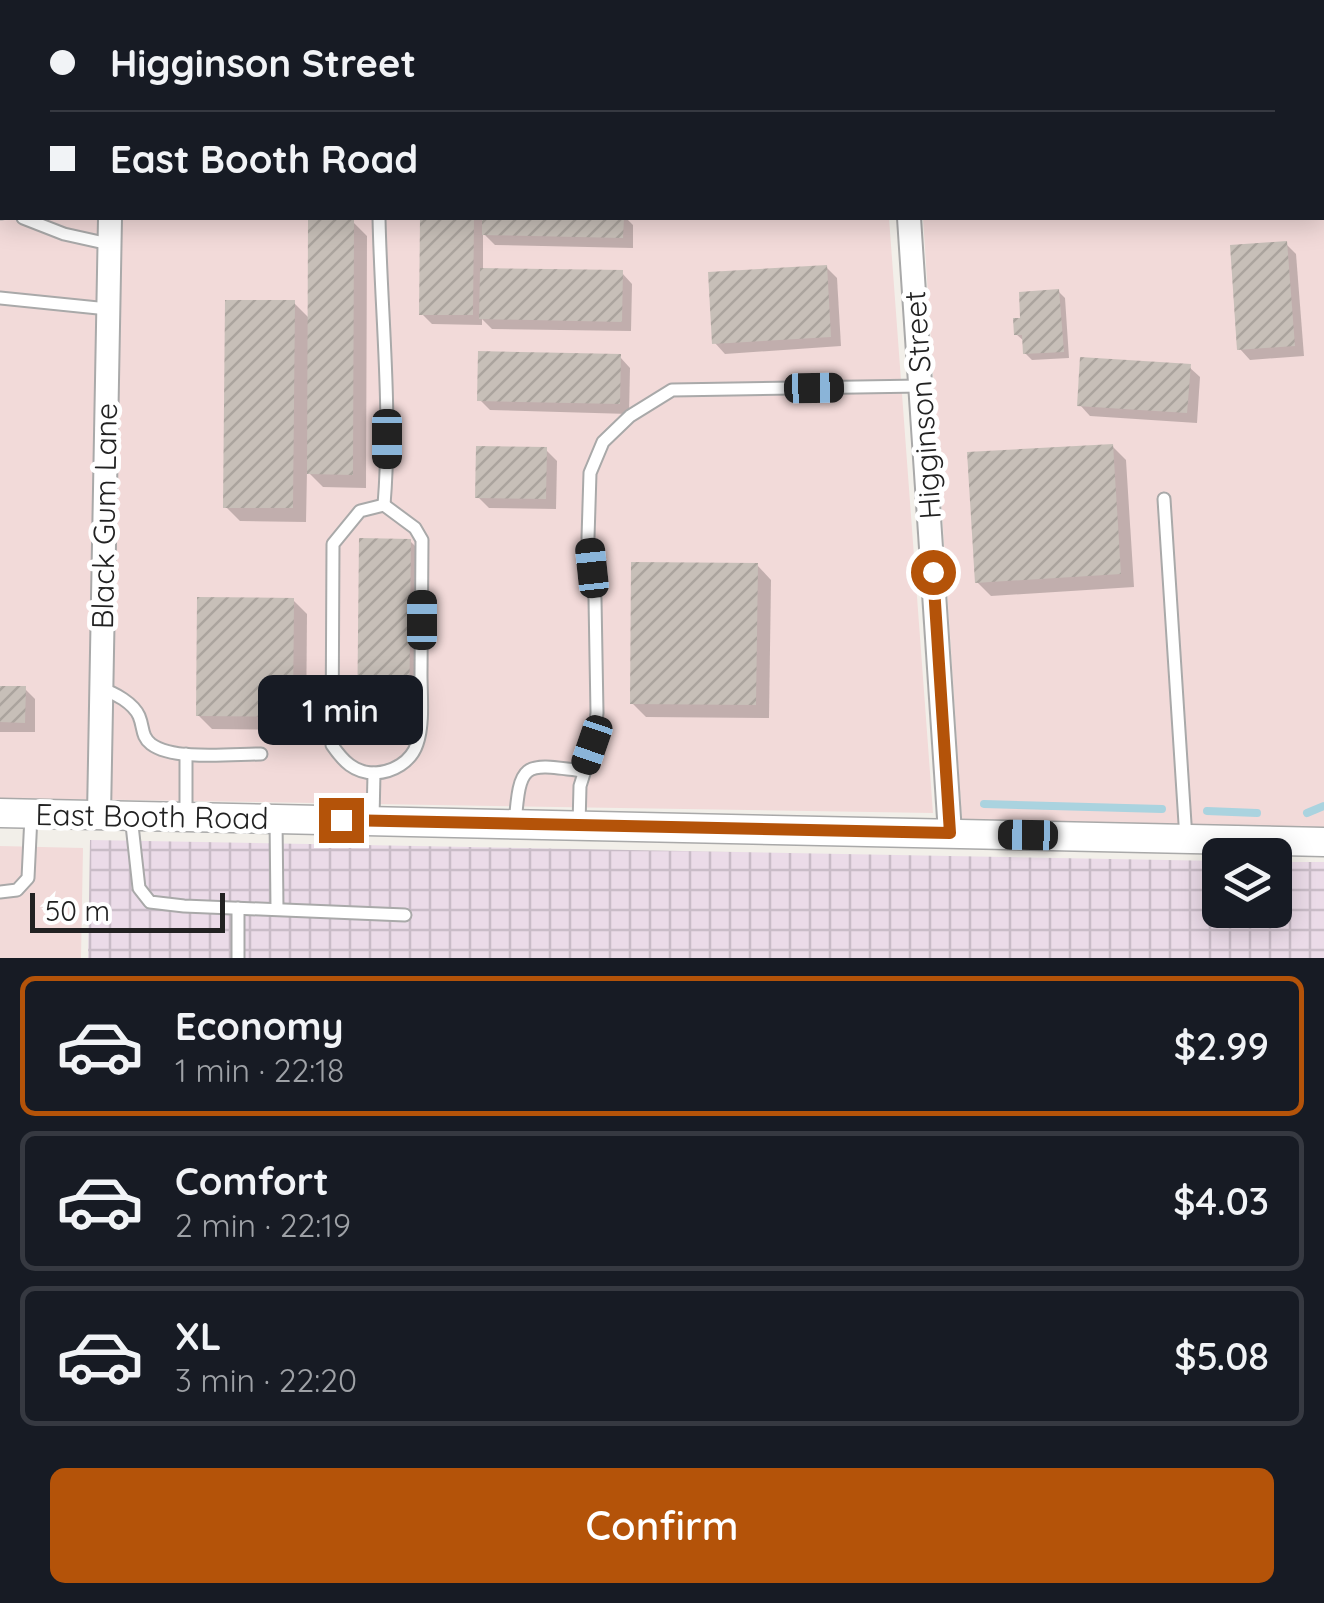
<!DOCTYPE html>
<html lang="en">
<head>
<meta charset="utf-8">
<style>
	body { margin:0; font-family:Quicksand,sans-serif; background:#20242c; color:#f1f3f6; height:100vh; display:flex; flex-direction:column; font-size:38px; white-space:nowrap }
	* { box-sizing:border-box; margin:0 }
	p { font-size:32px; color:#9ea1a6 }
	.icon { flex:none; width:55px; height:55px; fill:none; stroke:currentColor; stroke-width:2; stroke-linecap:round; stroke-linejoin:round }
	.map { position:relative; height:958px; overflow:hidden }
	.drawer { display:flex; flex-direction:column; background:#171b24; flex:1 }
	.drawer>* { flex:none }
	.top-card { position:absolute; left:0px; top:0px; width:1325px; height:220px; box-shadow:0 5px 25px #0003; display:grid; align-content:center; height:220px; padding:0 50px; background:#171b24 }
	.buttons { position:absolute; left:1202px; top:838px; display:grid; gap:20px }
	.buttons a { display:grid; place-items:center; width:90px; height:90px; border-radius:15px; background:#171b24; box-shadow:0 5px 25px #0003; font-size:50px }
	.scale { position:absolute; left:30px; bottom:25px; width:195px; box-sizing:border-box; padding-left:10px; border:5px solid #222; border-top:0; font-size:28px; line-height:35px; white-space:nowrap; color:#222; -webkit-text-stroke:8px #fff; paint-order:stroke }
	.end { position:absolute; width:45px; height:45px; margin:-22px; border:12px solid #b45309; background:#fff; box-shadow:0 0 0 5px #fff }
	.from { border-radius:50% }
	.bubble { position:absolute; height:70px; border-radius:15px; background:#171b24; box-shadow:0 5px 25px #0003; font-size:32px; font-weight:600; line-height:70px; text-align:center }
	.car { position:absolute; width:30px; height:60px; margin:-30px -15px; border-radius:12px; box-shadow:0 0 8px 2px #0007; background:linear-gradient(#222 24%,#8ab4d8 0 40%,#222 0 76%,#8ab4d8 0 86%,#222 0) }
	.top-card b { display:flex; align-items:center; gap:35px; height:95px; font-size:38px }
	.top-card b+b { border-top:2px solid #363941 }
	.top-card i { width:25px; height:25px; background:#f1f3f6 }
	ul { padding:18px 0 0; list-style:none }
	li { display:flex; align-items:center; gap:30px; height:140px; margin:0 20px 15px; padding:0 30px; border:5px solid #363941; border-radius:15px }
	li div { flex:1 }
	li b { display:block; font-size:38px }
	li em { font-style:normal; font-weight:600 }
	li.on { border-color:#b45309 }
	li>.icon { width:90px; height:90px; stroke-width:1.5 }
	.action { display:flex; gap:20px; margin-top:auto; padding:20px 50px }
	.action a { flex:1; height:115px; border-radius:15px; background:#b45309; color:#fff; font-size:40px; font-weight:600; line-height:115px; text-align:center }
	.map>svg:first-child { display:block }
	.commercial { fill:#f2dad9 }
	.industrial { fill:url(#industrial-grid) }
	.shadow { fill:#0003 }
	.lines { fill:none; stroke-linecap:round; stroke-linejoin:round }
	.stream { stroke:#aad3df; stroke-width:8 }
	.building { fill:url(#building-hatch) }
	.service-casing { stroke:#a9a9a9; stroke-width:15 }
	.minor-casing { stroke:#a9a9a9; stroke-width:26 }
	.tertiary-casing { stroke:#a9a9a9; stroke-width:31 }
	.service { stroke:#fff; stroke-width:11 }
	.minor { stroke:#fff; stroke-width:22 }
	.tertiary { stroke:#fff; stroke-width:28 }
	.route { stroke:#b45309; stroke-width:12 }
	.labels { text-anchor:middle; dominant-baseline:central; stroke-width:10; stroke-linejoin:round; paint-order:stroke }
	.street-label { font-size:30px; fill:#222; stroke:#fff }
</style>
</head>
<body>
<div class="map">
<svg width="1324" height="958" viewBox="0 0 1324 958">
	<defs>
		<pattern id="industrial-grid" width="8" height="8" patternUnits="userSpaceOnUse" patternTransform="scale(2.5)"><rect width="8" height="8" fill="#ebdbe8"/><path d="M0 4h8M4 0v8" fill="none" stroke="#c9bcc7"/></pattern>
		<pattern id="building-hatch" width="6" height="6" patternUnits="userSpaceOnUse" patternTransform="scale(2.5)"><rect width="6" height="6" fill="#c7bfb8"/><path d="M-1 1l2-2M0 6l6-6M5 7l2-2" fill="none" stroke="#aba49e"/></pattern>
	</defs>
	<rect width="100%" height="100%" fill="#f2efe9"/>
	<g class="commercial">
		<polygon points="0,0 873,0 873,2 2,2 2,218 889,218 933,813 0,798"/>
		<polygon points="909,0 1324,0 1324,829 962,821 923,218 1322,218 1322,2"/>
		<polygon points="0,846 83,848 81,958 0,958"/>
	</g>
	<polygon class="industrial" points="90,840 1220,861 1220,910 1275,910 1275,862 1324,862 1324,958 88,958"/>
	<g class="shadow">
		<polygon points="0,128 2,129 2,197 0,197"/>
		<polygon points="423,218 626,218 633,225 633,248 495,245 483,233 483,271 622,273 632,284 631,331 492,329 482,319 482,325 432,324 422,314"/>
		<polygon points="353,222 367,236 366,488 323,487 307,471 306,522 240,521 226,507 294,303 310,319"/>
		<polygon points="1286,244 1296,254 1304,356 1250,360 1240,349"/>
		<polygon points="826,267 837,278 841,346 725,354 715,343"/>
		<polygon points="1059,292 1065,298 1069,358 1032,360 1025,353 1025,342 1016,334"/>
		<polygon points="620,357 630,368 629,414 490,410 480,400"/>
		<polygon points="1189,367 1200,377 1197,423 1090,416 1080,405"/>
		<polygon points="1112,446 1126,460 1134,587 991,596 977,582"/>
		<polygon points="546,450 557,461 556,509 489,508 478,497"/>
		<polygon points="410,541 424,555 422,740 374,740 359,726"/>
		<polygon points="757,565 771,580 769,718 646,717 632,703"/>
		<polygon points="293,600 307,614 306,730 212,729 198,715"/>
		<polygon points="0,688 25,689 35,699 35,732 0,732"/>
	</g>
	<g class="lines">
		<g class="stream">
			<polyline points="1322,187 1324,186"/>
			<polyline points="984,804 1162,809"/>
			<polyline points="1207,811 1257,813"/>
			<polyline points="1307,813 1324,806"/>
		</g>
	</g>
	<g class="building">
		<polygon points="420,218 474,218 473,315 419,315"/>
		<polygon points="482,218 624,218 623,238 482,235"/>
		<polygon points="308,219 354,219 353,475 307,474"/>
		<polygon points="1287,241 1295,346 1237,350 1230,245"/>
		<polygon points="827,265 831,337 712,344 708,272"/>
		<polygon points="480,268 623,270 622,322 479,319"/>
		<polygon points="1059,289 1064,352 1023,354 1022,335 1014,335 1013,318 1020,318 1019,292"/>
		<polygon points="225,300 295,300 293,508 223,508"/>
		<polygon points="478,351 621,354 620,404 477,401"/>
		<polygon points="1080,357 1191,364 1187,413 1077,406"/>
		<polygon points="1113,444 1121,574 975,583 967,452"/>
		<polygon points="476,446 547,447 546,499 475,498"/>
		<polygon points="359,538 411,539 409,727 357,727"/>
		<polygon points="631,562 758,563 756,705 630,704"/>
		<polygon points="197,597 294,598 293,717 196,716"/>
		<polygon points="0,686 26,686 25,723 0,722"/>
	</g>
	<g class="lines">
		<g class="service-casing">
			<g id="service">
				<polyline points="168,0 168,2"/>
				<polyline points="0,213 2,213"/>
				<polyline points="23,218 64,234 109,244"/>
				<path d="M379 218C381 313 392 409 384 505"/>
				<polyline points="0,298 108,309"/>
				<polyline points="1164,499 1186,839"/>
				<path d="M384 505 415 528 422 540C422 585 421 629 421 674 421 695 424 724 417 744 411 762 393 772 375 773 354 773 343 761 332 745L333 544 360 511Z"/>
				<path d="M102 689C115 693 133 703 139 716 144 728 141 736 151 744 173 761 233 754 261 754"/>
				<polyline points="131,816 139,888 150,902 184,906 405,915"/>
				<polyline points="186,817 186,754"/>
				<polyline points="276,819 277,909"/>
				<polyline points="373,819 374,773"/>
				<path d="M515 824C520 761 523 763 583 771"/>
				<polyline points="579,825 580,786 593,745 597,713 595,599 588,538 590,473 603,442 630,416 672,390 921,386"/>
				<polyline points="0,892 17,890 28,878 31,816"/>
				<polyline points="238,908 238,958"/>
			</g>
		</g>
		<g class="minor-casing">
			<g id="minor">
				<polyline points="893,0 893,2"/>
				<polyline points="909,218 950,833"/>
				<polyline points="99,815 110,218"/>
			</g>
		</g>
		<g class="tertiary-casing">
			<polyline id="tertiary" points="0,813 1324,842"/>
		</g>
		<use href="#service" class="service"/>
		<use href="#minor" class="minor"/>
		<use href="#tertiary" class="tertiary"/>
	</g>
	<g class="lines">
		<polyline class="route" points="341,820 950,833 933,572"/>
	</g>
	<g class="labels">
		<g class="street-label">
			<text transform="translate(922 405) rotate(-94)">Higginson Street</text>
			<text transform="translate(104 516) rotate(-89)">Black Gum Lane</text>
			<text transform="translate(152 816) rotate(1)">East Booth Road</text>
		</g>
	</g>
</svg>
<div class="buttons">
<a><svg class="icon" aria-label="layers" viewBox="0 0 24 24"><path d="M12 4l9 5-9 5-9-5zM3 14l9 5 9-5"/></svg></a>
</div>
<div class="scale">50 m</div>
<i class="end from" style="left:933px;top:572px"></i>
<i class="end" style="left:341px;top:820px"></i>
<div class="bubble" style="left:258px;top:675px;width:165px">1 min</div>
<i class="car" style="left:814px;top:388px;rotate:89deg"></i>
<i class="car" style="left:387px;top:439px;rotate:180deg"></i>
<i class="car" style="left:592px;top:568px;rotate:354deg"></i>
<i class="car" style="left:422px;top:620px;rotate:0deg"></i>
<i class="car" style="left:592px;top:745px;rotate:199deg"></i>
<i class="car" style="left:1028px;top:835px;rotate:271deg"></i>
<div class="top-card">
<b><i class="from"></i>Higginson Street</b>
<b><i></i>East Booth Road</b>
</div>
</div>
<section class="drawer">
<ul>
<li class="on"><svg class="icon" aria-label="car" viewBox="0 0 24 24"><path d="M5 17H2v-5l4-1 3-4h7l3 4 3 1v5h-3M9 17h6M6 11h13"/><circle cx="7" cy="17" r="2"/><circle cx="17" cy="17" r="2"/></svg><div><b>Economy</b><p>1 min · 22:18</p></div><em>$2.99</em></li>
<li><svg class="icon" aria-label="car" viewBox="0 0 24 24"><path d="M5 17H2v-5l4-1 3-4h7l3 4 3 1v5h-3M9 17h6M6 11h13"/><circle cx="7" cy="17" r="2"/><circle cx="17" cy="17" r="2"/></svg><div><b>Comfort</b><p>2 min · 22:19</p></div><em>$4.03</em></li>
<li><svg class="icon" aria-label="car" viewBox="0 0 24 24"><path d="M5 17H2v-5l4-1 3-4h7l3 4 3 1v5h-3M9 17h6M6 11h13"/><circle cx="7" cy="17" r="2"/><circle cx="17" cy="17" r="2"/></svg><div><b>XL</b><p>3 min · 22:20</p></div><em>$5.08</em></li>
</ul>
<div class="action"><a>Confirm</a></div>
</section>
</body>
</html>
